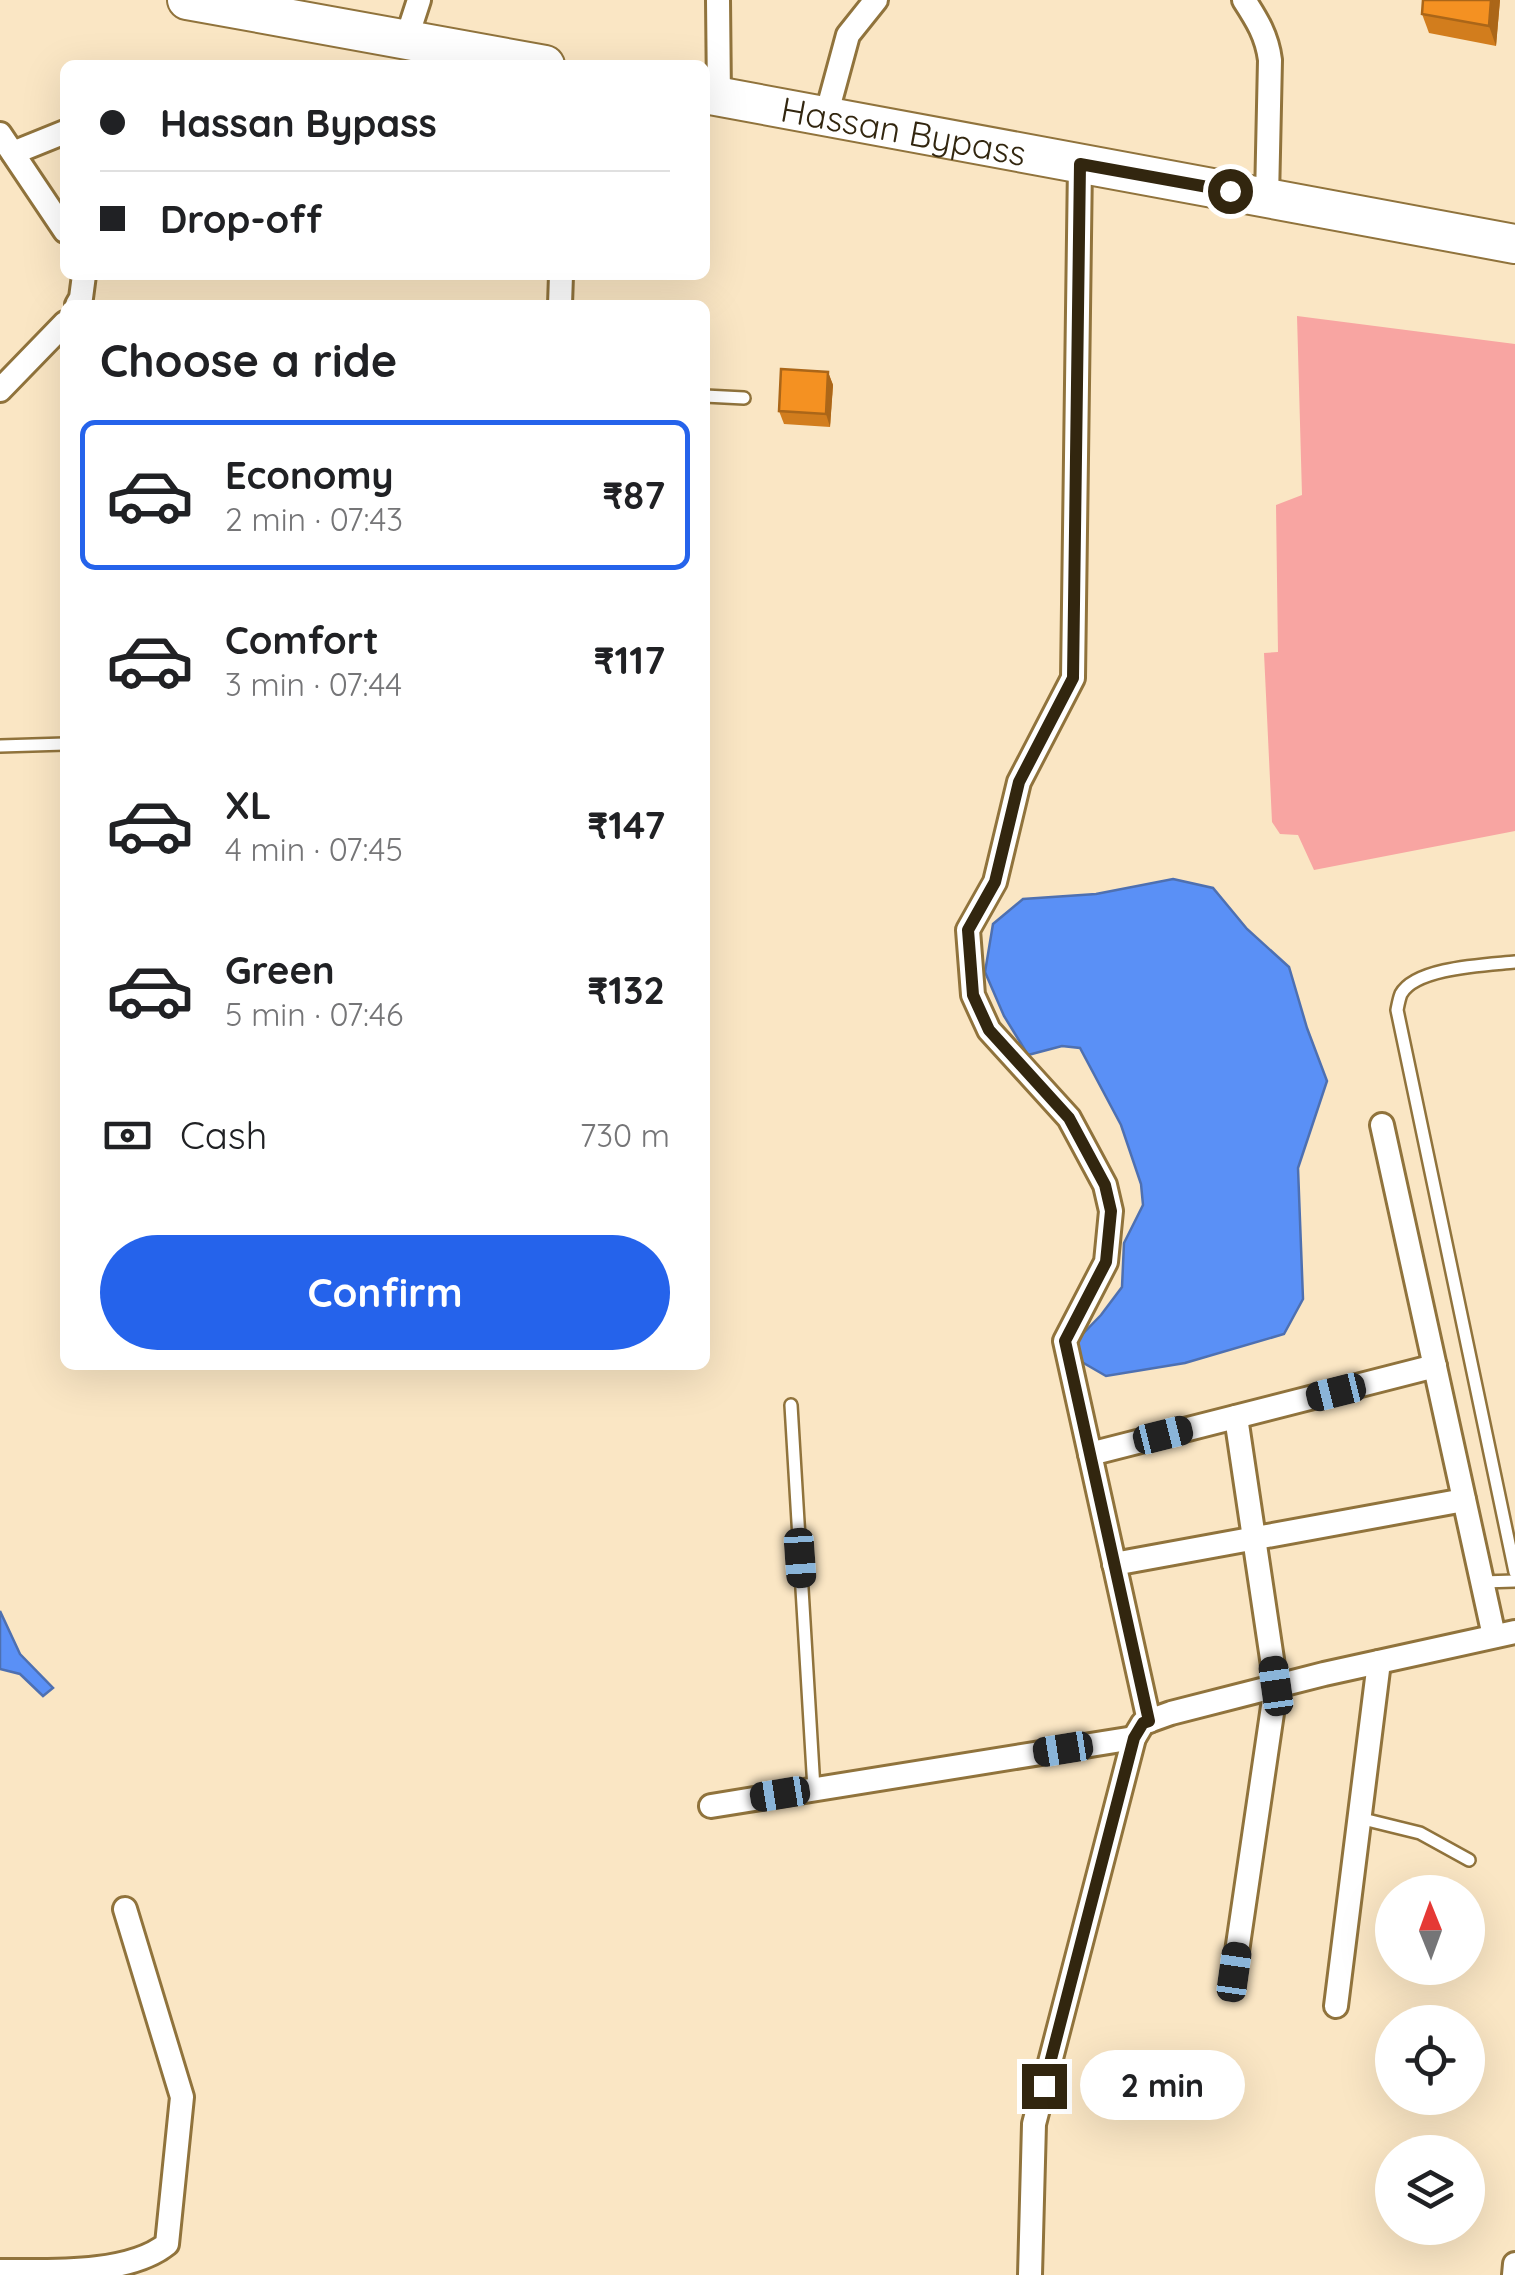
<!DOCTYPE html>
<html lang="en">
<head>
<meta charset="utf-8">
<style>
	body { margin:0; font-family:Quicksand,sans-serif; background:#f2f2f2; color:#202124; height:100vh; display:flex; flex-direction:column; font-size:38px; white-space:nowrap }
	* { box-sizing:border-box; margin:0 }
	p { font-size:32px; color:#757577 }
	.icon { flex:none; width:55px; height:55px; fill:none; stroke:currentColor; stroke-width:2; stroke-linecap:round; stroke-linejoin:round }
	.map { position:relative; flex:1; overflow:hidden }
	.panel { position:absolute; left:60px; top:300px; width:650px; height:1070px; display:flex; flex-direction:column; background:#fff; border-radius:15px; box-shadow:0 10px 40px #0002 }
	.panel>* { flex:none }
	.hud { position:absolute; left:60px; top:60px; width:650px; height:220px; border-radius:15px; box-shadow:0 10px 40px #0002; display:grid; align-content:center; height:220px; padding:0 40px; background:#fff }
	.needle { width:65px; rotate:359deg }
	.tools { position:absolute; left:1375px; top:1875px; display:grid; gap:20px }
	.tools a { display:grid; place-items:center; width:110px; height:110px; border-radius:50%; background:#fff; box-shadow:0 10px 40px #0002; font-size:50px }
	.end { position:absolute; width:45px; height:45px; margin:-22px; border:12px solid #32260f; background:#fff; box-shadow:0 0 0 5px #fff }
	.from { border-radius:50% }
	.bubble { position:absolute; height:70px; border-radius:35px; background:#fff; box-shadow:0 10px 40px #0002; font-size:32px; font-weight:800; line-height:70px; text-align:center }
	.car { position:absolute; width:30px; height:60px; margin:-30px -15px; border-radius:12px; box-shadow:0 0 8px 2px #0007; background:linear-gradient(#222 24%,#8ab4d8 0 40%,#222 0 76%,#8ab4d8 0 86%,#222 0) }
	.hud b { display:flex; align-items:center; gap:35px; height:95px; font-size:38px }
	.hud b+b { border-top:2px solid #e0e0e0 }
	.hud i { width:25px; height:25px; background:#202124 }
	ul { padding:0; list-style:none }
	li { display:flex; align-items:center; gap:30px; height:150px; margin:0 20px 15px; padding:0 20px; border:5px solid transparent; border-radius:15px }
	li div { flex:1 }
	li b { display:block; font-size:38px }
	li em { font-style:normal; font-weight:800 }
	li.selected { border-color:#2563eb }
	li>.icon { width:90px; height:90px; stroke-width:1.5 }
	h2 { padding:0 40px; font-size:45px; line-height:120px }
	.pay { display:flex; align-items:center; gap:25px; height:110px; padding:0 40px; font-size:38px }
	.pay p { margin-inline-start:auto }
	.button { display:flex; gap:20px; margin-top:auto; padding:20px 40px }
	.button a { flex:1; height:115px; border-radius:60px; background:#2563eb; color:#fff; font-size:40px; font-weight:800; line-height:115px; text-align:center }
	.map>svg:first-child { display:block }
	.green { fill:#f8a5a2 }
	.water { fill:#5a90f6; stroke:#4e70b1; stroke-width:2.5 }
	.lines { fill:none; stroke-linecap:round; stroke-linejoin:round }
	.service-casing { stroke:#90733c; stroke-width:16 }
	.minor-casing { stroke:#90733c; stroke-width:28 }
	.trunk-casing { stroke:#90733c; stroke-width:42 }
	.service { stroke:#fff; stroke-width:11 }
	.minor { stroke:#fff; stroke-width:22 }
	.trunk { stroke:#fff; stroke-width:38 }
	.wall { fill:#d27d1d }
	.shaded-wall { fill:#ab6618 }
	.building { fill:#f49122; stroke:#ab6618; stroke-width:2.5 }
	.route { stroke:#32260f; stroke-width:12 }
	.labels { text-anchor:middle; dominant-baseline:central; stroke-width:9; stroke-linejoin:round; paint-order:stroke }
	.street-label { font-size:35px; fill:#32260f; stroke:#fae6c4 }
</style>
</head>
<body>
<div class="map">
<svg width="1515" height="2275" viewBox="0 0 1515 2275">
	<rect width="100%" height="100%" fill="#fae6c4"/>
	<polygon class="green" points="1297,316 1515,344 1515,831 1314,870 1298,835 1280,834 1272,822 1264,653 1278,652 1276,505 1302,495"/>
	<g class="water">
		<polygon points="1173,879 1213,888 1247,929 1289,967 1307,1028 1327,1081 1298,1168 1303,1299 1284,1334 1185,1363 1106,1376 1075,1358 1073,1344 1101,1315 1122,1287 1124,1243 1143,1205 1141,1184 1121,1125 1080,1048 1062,1046 1028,1055 1004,1016 985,972 993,924 1023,899 1096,894"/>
		<polygon points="0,1611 20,1654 53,1688 43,1696 20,1674 0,1669"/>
	</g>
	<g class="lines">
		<g class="service-casing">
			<g id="service">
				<polyline points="705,396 744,398"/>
				<polyline points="0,746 65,744"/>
				<path d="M1515 962C1487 965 1416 967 1401 994 1399 999 1398 1005 1397 1010L1515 1572"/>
				<polyline points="791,1405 814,1789"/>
				<polyline points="1482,1582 1515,1581"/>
				<polyline points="1359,1818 1420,1833 1469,1860"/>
			</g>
		</g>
		<g class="minor-casing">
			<g id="minor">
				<polyline points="718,0 719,97"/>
				<path d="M1244 0C1257 20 1267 36 1270 60L1267 198"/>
				<polyline points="406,40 419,0"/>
				<polyline points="826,116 848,35 876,0"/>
				<polyline points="0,134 65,231"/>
				<polyline points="13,153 65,132"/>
				<polyline points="1080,164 1073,678 1019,782 995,882 968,930 973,995 989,1030 1069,1118 1105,1185 1111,1211 1106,1262 1065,1341 1149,1721"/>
				<polyline points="77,305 81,298 84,275"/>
				<polyline points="560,305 561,275"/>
				<polyline points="0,390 65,323"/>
				<polyline points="1382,1125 1494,1636"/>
				<polyline points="1090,1454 1435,1366"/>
				<polyline points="1114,1564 1464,1500"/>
				<polyline points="711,1806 1134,1738"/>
				<polyline points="1234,1972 1276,1686 1236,1417"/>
				<polyline points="1336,2006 1379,1662"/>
				<path d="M0 2271C48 2271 129 2275 167 2244L182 2097 125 1909"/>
				<polyline points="1030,2275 1034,2124 1134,1738 1143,1723 1171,1713 1324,1674 1515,1632"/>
				<polyline points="1514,2275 1515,2264"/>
			</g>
		</g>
		<g class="trunk-casing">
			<g id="trunk">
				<polyline points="187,0 545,65"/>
				<path id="s1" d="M705 94 1515 244"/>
			</g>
		</g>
		<use href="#service" class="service"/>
		<use href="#minor" class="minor"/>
		<use href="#trunk" class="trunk"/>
	</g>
	<g class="wall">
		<polygon points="1423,0 1500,0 1496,46 1429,33 1422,14"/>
		<polygon points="828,372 833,385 830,427 784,424 779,411"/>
	</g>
	<g class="shaded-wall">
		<polygon points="1491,0 1500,0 1496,46 1489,26"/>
		<polygon points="828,372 833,385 830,427 826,414"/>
	</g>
	<g class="building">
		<polygon points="1423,0 1491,0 1489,26 1422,14"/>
		<polygon points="781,369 828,372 826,414 779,411"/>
	</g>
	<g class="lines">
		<polyline class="route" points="1044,2086 1134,1738 1143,1723 1149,1721 1065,1341 1106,1262 1111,1211 1105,1185 1069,1118 989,1030 973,995 968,930 995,882 1019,782 1073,678 1080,164 1230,191"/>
	</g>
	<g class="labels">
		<g class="street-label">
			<text stroke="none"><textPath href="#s1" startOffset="202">Hassan Bypass</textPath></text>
		</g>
	</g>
</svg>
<div class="tools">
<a><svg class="needle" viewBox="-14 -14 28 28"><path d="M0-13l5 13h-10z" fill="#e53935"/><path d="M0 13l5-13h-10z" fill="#757577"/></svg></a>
<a><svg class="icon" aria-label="locate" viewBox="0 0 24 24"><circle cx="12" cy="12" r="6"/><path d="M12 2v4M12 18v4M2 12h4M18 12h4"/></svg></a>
<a><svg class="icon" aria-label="layers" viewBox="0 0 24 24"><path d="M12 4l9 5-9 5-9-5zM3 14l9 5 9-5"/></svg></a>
</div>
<i class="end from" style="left:1230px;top:191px"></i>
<i class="end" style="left:1044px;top:2086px"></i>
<div class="bubble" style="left:1080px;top:2050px;width:165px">2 min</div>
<i class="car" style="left:1336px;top:1392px;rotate:256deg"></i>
<i class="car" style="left:1163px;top:1435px;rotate:76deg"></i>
<i class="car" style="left:800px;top:1558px;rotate:176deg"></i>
<i class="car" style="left:1276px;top:1686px;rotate:352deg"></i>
<i class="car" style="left:1063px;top:1749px;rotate:261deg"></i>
<i class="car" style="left:780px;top:1794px;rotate:261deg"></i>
<i class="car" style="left:1234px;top:1972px;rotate:8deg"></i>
<div class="hud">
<b><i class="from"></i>Hassan Bypass</b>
<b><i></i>Drop-off</b>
</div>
<section class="panel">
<h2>Choose a ride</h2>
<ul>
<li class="selected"><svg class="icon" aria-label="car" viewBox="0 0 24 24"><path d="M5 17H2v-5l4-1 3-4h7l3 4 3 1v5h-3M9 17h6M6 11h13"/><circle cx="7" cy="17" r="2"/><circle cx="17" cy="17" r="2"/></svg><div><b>Economy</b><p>2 min · 07:43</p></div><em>₹87</em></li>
<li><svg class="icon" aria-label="car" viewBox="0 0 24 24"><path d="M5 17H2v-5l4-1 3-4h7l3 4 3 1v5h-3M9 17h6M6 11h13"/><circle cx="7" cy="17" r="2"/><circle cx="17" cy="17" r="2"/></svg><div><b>Comfort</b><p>3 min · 07:44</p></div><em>₹117</em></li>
<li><svg class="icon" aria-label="car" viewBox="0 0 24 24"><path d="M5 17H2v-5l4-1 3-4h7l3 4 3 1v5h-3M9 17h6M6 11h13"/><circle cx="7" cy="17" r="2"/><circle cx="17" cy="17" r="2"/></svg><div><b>XL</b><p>4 min · 07:45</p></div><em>₹147</em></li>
<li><svg class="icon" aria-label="car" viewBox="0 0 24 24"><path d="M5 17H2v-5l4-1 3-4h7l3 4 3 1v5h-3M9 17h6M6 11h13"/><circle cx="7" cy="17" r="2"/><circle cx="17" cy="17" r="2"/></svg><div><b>Green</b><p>5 min · 07:46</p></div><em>₹132</em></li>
</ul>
<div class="pay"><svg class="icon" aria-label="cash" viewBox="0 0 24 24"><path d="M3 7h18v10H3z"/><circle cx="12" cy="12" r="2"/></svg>Cash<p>730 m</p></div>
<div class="button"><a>Confirm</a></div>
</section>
</div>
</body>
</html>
